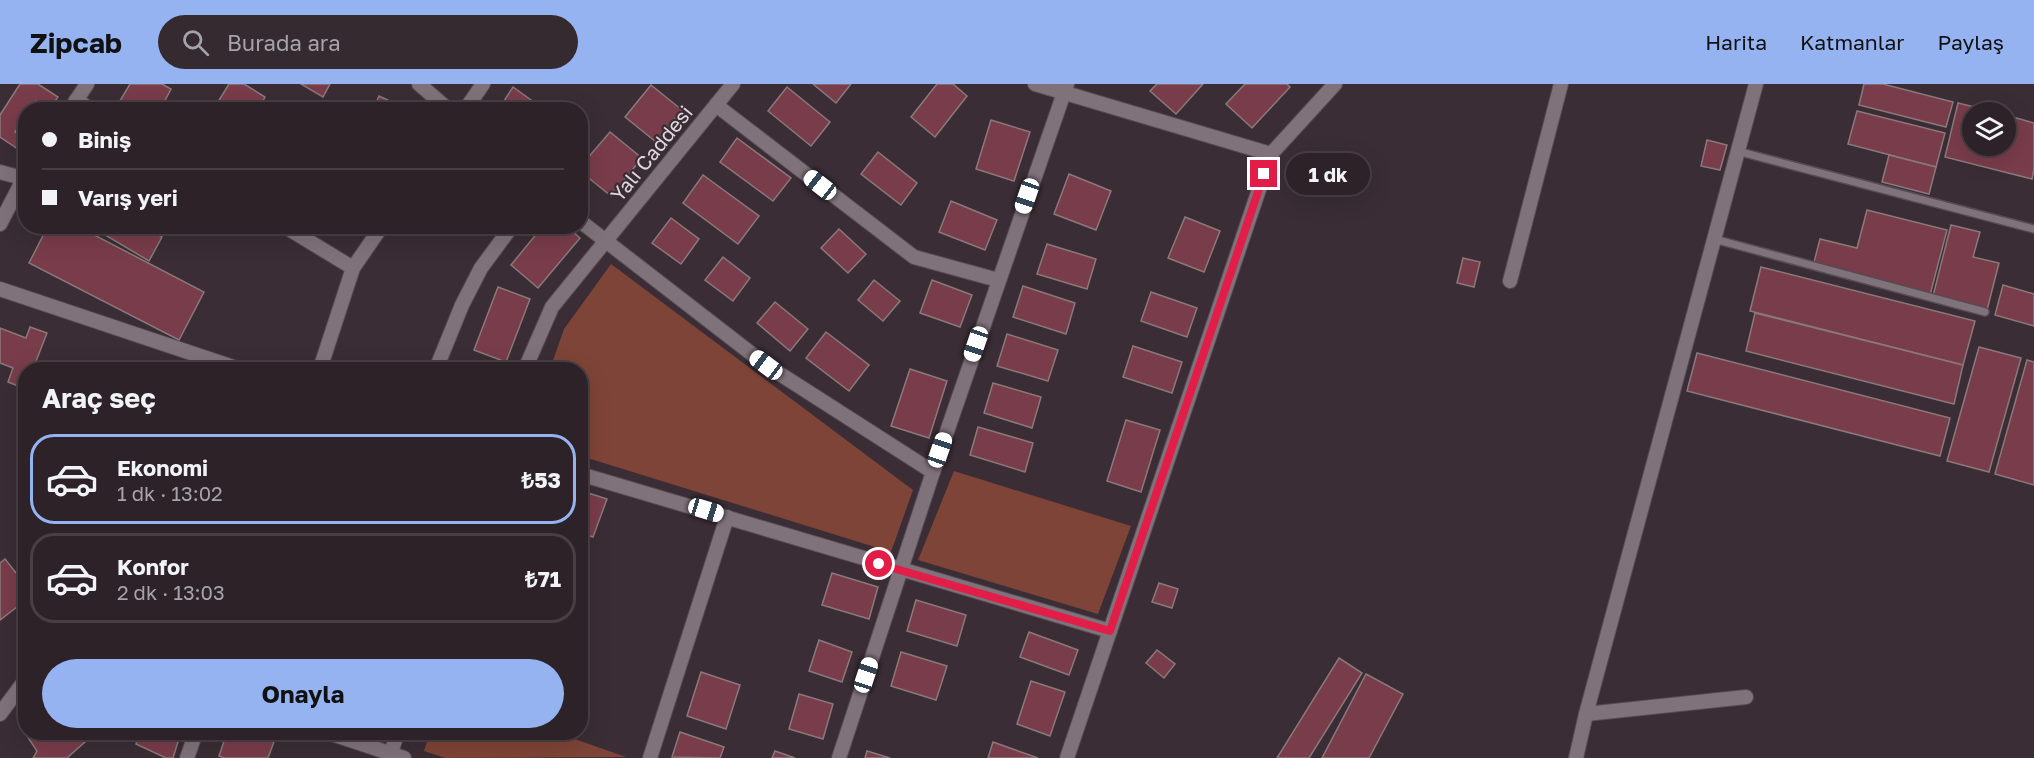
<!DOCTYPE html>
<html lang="tr">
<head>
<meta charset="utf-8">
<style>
	body { margin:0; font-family:"Golos Text",sans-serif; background:#342a30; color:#f1f3f6; height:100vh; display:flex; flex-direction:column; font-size:22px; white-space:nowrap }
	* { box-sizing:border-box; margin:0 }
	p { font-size:20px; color:#a6a4a8 }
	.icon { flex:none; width:33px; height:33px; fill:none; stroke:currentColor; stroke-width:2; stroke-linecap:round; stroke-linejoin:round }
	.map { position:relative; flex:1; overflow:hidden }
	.drawer { position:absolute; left:18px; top:278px; width:570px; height:378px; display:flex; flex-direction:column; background:#2c2228; border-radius:24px; box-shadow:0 6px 24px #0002,0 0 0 2px #483f45 }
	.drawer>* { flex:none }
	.top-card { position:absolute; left:18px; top:18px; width:570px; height:132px; border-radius:24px; box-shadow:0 6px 24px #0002,0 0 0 2px #483f45; display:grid; align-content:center; height:132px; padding:0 24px; background:#2c2228 }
	.tools { position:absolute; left:1962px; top:18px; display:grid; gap:12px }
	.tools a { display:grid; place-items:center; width:54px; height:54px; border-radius:50%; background:#2c2228; box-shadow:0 6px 24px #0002,0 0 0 2px #483f45; font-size:30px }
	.end { position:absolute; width:27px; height:27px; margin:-14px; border:8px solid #e11d48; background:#fff; box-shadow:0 0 0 3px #fff }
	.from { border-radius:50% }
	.bubble { position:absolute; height:42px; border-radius:21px; background:#2c2228; box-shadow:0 6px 24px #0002,0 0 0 2px #483f45; font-size:20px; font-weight:700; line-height:42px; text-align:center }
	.car { position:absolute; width:18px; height:36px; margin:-18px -9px; border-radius:8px; box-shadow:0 0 4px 2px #0007; background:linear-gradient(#fff 24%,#345 0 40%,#fff 0 76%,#345 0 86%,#fff 0) }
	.top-card b { display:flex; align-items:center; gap:21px; height:57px; font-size:22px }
	.top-card b+b { border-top:2px solid #483f45 }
	.top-card i { width:15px; height:15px; background:#f1f3f6 }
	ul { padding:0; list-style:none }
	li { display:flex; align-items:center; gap:18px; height:90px; margin:0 12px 9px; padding:0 12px; border:3px solid #483f45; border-radius:24px }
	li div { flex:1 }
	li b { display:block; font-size:22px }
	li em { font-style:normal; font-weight:700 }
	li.current { border-color:#95b2f1 }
	li>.icon { width:54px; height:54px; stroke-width:1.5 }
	h2 { padding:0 24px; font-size:27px; line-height:72px }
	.action { display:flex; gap:12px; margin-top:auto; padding:12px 24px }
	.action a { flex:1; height:69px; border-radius:36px; background:#95b2f1; color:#111; font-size:24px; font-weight:700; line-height:69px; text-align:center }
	header { display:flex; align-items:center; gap:36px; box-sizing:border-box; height:84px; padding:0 30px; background:#95b2f1; color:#111 }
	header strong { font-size:28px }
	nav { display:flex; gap:33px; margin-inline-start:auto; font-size:21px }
	.search { width:420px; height:54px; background:#342a30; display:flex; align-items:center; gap:15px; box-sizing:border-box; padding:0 21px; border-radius:33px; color:#a6a4a8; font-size:22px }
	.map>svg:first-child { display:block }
	.green { fill:#7e4437 }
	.building { fill:#793c4a; stroke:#8a797b; stroke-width:1.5 }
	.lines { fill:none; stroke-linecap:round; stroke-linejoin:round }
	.lane-casing { stroke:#564c53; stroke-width:10 }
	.street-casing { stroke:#564c53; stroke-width:16 }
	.lane { stroke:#80727b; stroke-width:7 }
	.street { stroke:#80727b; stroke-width:14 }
	.route { stroke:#e11d48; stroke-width:8 }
	.labels { text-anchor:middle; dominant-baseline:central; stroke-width:4.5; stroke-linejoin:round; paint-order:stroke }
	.street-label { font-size:20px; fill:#e0d8dd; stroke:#3a2d35 }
</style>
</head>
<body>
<header>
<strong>Zipcab</strong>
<div class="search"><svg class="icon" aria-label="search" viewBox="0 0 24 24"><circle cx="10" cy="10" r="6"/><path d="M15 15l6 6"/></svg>Burada ara</div>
<nav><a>Harita</a><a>Katmanlar</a><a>Paylaş</a></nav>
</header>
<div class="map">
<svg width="2034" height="674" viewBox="0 0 2034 674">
	<rect width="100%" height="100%" fill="#3a2d35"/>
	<g class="green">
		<polygon points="611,180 913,406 891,468 581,372 580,285 550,285 564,245"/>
		<polygon points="954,387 1131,442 1098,530 918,476"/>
		<polygon points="430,648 555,648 626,673 445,674 424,667"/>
	</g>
	<g class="building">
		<polygon points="20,0 38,0 58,13 49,26 36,17 30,26 26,26 26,32 15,48 26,55 26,61 21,67 0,53 0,31"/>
		<polygon points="130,0 162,0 171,5 160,26 128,26 118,20"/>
		<polygon points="229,0 244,0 265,13 258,26 213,26"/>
		<polygon points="301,0 330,0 323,13"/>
		<polygon points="813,0 851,0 836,19"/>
		<polygon points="937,0 953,0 967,12 935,53 911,33"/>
		<polygon points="1157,0 1203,0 1176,30 1150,7"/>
		<polygon points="1245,0 1287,0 1290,3 1252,44 1226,20"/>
		<polygon points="1864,0 1883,0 1953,18 1946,43 1859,21"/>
		<polygon points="651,1 682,26 656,58 625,33"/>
		<polygon points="513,3 545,26 498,26"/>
		<polygon points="787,3 830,38 811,62 768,27"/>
		<polygon points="379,12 409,26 373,26"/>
		<polygon points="1958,19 1995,28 1972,28 1972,62 2006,62 2006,31 2034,39 2034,85 2032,95 1945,73"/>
		<polygon points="1857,27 1945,49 1936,83 1848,60"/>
		<polygon points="991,36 1030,48 1014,97 976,85"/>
		<polygon points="610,48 642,74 611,112 580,87 580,83"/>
		<polygon points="737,54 791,94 773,117 720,78"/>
		<polygon points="1707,56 1727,61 1720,86 1701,82"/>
		<polygon points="878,68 917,99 901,121 861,90"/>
		<polygon points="1889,71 1936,83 1929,110 1882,98"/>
		<polygon points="1069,90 1111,107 1096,146 1054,130"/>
		<polygon points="703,91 759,132 738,160 683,119"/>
		<polygon points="951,117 997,136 985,166 939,148"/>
		<polygon points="1867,126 1947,146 1930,211 1813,182 1820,155 1857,164"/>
		<polygon points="1185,133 1220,147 1204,188 1168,174"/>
		<polygon points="671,134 699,155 681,180 652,159"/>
		<polygon points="1951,141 1980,148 1973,173 1999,179 1987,226 1933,212"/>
		<polygon points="48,142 77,142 204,208 179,256 29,179"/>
		<polygon points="90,142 145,142 162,153 149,177"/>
		<polygon points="543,142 566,142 580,154 538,204 511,181"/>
		<polygon points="839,145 866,170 848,189 821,164"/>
		<polygon points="1047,160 1096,175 1087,205 1037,190"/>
		<polygon points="723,173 750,194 733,217 705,196"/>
		<polygon points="1463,174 1480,178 1474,203 1457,199"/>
		<polygon points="1761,183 1975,237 1963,281 1750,227"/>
		<polygon points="874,196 900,217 883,237 858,216"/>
		<polygon points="932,196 972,211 960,243 920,229"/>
		<polygon points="2003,201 2034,210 2034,242 1995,231"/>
		<polygon points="1023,202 1075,219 1066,250 1013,233"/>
		<polygon points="498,203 530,215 506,278 474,266"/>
		<polygon points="1151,208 1197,224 1187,253 1141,237"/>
		<polygon points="775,218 808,245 790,267 757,239"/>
		<polygon points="1755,229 1963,281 1954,320 1746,267"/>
		<polygon points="30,243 47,249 33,285 26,285 26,305 8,298 13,284 0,279 0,244 26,254"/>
		<polygon points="826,248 869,281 849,307 806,274"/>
		<polygon points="1007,250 1058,266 1048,297 997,282"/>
		<polygon points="1133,262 1182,278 1172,309 1123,293"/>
		<polygon points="1979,263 2021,274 1989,388 1947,377"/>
		<polygon points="1697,269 1950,334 1940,372 1687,307"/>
		<polygon points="2027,276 2034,278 2034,401 1995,390"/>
		<polygon points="910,285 947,297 929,354 891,342"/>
		<polygon points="993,299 1041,313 1032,344 984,329"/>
		<polygon points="1126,336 1160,346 1141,408 1107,397"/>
		<polygon points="978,343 1033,359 1025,388 970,371"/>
		<polygon points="582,407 607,415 593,453 580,449"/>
		<polygon points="580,470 587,472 580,492"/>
		<polygon points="5,475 20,494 26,495 26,525 17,523 0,536 0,479"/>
		<polygon points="832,489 878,503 869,535 822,521"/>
		<polygon points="1159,499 1178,505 1172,524 1152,518"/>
		<polygon points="916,516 966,531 957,562 907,547"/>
		<polygon points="1029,548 1078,566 1069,591 1020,573"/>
		<polygon points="819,556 852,568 842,598 809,587"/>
		<polygon points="1157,566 1175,580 1164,594 1146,579"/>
		<polygon points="901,568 947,582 936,616 891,602"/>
		<polygon points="1339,574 1362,589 1309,674 1277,674"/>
		<polygon points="701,588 740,601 726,645 687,632"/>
		<polygon points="1366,590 1403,610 1369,674 1322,674"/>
		<polygon points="1031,597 1065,608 1050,652 1017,640"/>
		<polygon points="799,610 833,620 823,655 789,645"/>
		<polygon points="26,644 26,648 80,648 86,657 67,674 33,674 37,667 23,646"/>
		<polygon points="139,648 181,648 173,674 166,674 136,660"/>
		<polygon points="227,648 256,648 275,655 268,674 224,674 219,672"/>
		<polygon points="680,648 724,663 720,674 672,673"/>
		<polygon points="993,658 1038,674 988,674"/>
		<polygon points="775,667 795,674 772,674"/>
		<polygon points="867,667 890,674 865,674"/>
	</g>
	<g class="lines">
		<g class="lane-casing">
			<g id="lane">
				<polyline points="1737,67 2034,145"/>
				<polyline points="1714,155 1985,228"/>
			</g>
		</g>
		<g class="street-casing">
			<g id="street">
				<polyline points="419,0 449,26"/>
				<polyline points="1035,0 1271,70"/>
				<polyline points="76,16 92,26"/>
				<polyline points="716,21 914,173 998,196"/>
				<polyline points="70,26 87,0"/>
				<polyline points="465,26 483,0"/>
				<polyline points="0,88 22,94"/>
				<polyline points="580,137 766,281 933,388"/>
				<polyline points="0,140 26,90"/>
				<polyline points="284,142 353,184"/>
				<polyline points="1510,197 1561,0"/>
				<polyline points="0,205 239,285"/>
				<polyline points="320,285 353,184 382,142"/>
				<polyline points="436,285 462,221 481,184 512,142"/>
				<polyline points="525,285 552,223 733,0"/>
				<polyline points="580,390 1110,547"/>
				<polyline points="1746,613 1586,630 1756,0"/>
				<polyline points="0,630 26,595"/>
				<polyline points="326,648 404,674"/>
				<polyline points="187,674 196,648"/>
				<polyline points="389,674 398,648"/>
				<polyline points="650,674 727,433"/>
				<polyline points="839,674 933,388 1067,0"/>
				<polyline points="1067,674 1271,70 1335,0"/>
				<polyline points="1576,674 1586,630"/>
			</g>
		</g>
		<use href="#lane" class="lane"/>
		<use href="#street" class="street"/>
	</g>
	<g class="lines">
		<polyline class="route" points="879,480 1110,547 1264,90"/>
	</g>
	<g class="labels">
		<g class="street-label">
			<text transform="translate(651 69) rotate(-51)">Yalı Caddesi</text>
		</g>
	</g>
</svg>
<div class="tools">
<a><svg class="icon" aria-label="layers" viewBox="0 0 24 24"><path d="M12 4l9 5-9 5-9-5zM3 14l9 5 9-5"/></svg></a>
</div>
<i class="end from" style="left:879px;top:480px"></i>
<i class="end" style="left:1264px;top:90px"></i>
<div class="bubble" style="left:1286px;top:69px;width:84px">1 dk</div>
<i class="car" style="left:820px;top:101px;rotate:308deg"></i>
<i class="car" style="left:1027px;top:112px;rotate:199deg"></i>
<i class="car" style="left:976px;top:260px;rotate:199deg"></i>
<i class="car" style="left:766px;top:281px;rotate:307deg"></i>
<i class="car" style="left:940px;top:366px;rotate:19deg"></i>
<i class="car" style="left:706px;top:426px;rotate:107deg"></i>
<i class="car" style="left:866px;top:591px;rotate:18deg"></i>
<div class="top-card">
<b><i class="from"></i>Biniş</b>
<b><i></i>Varış yeri</b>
</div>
<section class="drawer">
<h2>Araç seç</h2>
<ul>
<li class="current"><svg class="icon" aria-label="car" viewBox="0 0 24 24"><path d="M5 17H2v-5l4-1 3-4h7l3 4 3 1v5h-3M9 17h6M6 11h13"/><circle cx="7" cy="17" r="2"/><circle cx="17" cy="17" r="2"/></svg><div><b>Ekonomi</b><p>1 dk · 13:02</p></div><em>₺53</em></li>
<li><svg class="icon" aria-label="car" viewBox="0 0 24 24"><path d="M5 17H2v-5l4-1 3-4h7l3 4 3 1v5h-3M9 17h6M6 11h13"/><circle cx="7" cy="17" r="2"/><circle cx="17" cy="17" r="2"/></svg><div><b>Konfor</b><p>2 dk · 13:03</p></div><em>₺71</em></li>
</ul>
<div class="action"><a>Onayla</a></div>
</section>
</div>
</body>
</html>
